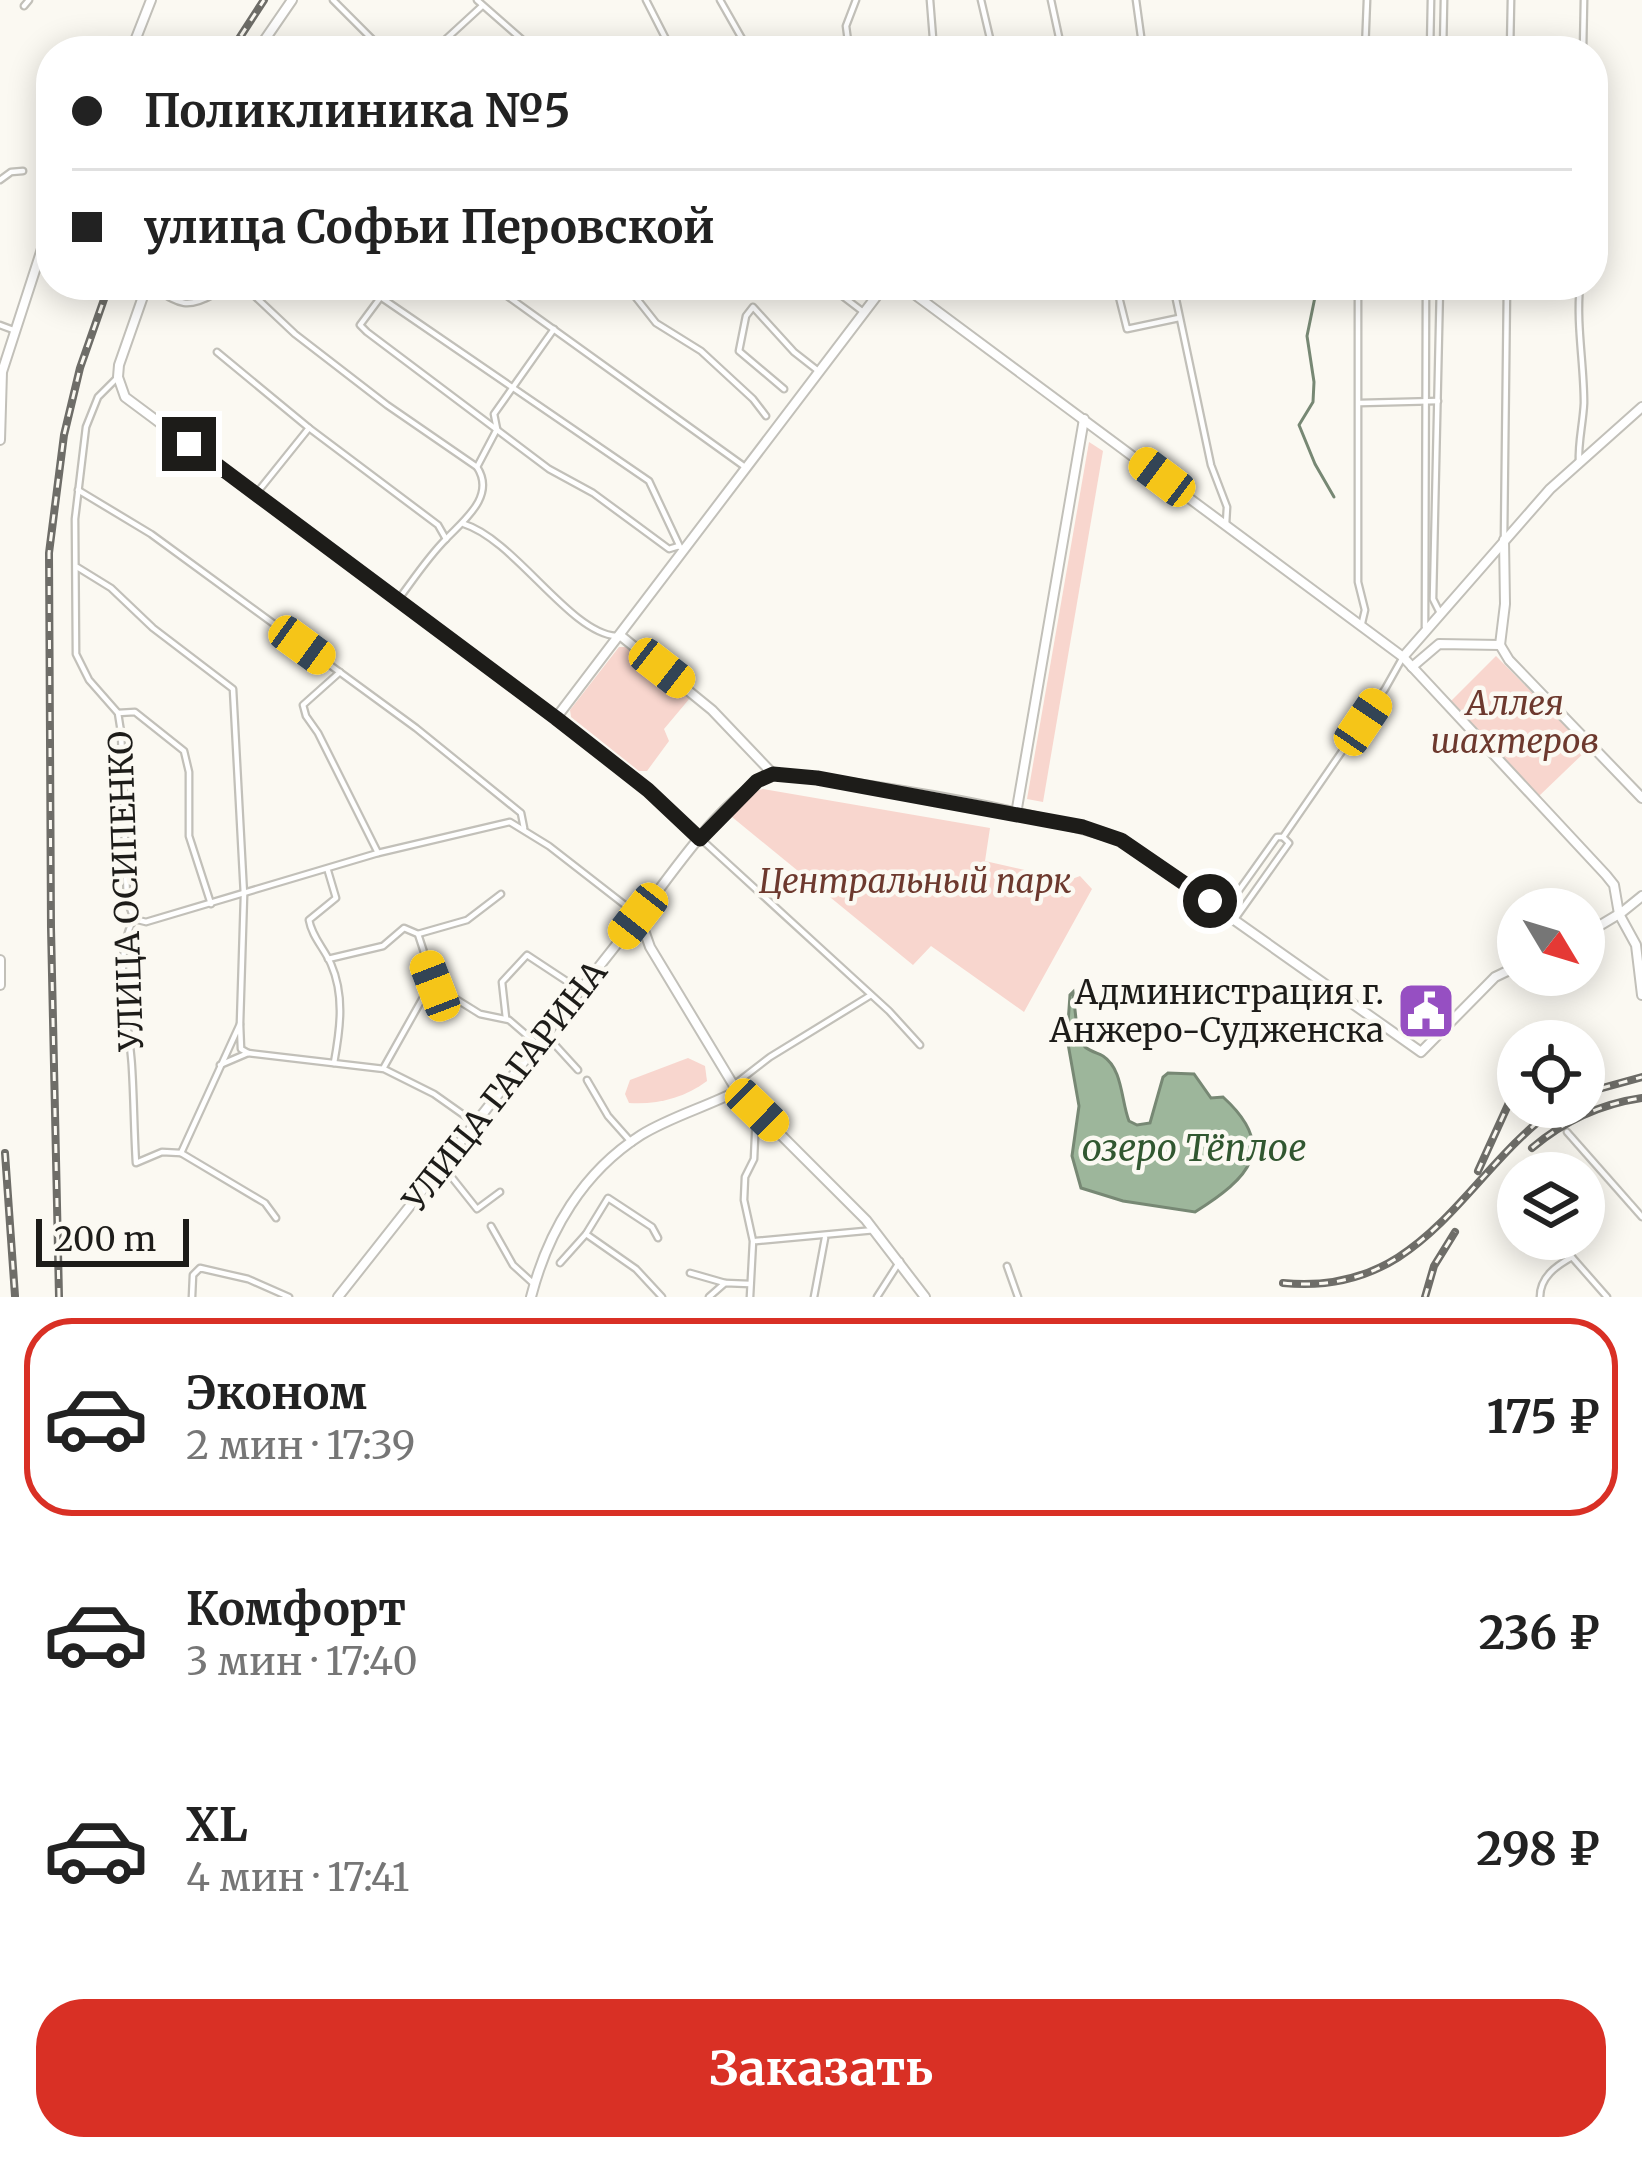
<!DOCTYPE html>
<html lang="ru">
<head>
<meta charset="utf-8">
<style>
	body { margin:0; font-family:Merriweather,serif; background:#f2f2f2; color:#222; height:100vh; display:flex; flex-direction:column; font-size:45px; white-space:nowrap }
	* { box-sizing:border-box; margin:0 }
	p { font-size:39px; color:#767676 }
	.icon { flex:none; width:66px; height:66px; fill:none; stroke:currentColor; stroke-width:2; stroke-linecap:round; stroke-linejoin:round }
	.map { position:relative; height:1297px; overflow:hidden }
	.sheet { display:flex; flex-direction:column; background:#fff; flex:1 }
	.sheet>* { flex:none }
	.banner { position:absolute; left:36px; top:36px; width:1572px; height:264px; border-radius:48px; box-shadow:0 6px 30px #0003; display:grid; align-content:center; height:264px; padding:0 36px; background:#fff }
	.needle { width:78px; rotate:128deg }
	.tools { position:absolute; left:1497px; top:888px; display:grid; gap:24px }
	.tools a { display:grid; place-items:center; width:108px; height:108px; border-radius:50%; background:#fff; box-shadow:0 6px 30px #0003; font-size:60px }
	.scale { position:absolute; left:36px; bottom:30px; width:153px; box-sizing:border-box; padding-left:12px; border:6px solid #1d1c19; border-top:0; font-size:33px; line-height:42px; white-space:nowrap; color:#1d1c19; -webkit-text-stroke:9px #fbf9f2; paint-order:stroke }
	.end { position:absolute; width:54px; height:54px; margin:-27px; border:15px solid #1d1c19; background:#fff; box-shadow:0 0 0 6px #fff }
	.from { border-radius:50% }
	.car { position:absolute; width:36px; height:72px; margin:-36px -18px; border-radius:15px; box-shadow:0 0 9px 3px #0007; background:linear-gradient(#f5c518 24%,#345 0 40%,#f5c518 0 76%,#345 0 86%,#f5c518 0) }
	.banner b { display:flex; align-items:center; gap:42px; height:114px; font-size:45px }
	.banner b+b { border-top:3px solid #e0e0e0 }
	.banner i { width:30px; height:30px; background:#222 }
	ul { padding:21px 0 0; list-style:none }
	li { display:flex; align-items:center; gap:36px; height:198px; margin:0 24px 18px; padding:0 12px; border:6px solid transparent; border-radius:48px }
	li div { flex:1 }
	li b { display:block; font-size:45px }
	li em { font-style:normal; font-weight:700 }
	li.on { border-color:#d93025 }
	li>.icon { width:108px; height:108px; stroke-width:1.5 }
	.cta { display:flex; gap:24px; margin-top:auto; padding:24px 36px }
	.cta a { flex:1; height:138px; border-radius:48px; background:#d93025; color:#fff; font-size:48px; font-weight:700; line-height:138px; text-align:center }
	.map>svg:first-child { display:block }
	.green { fill:#f8d6ce }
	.water { fill:#9db69b; stroke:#778874; stroke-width:3 }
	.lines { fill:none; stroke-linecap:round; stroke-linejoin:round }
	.stream { stroke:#778874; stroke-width:3 }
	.minor-casing { stroke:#c2c0b9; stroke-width:9 }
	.tertiary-casing { stroke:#c2c0b9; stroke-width:12 }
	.secondary-casing { stroke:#c2c0b9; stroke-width:12 }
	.minor { stroke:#fff; stroke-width:4.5 }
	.tertiary { stroke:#fff; stroke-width:8 }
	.secondary { stroke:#fff; stroke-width:8 }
	.rail-casing { stroke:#6e6d68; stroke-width:8 }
	.rail { stroke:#fbf9f2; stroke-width:3; stroke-dasharray:9; stroke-linecap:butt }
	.route { stroke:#1d1c19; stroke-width:15 }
	.labels { text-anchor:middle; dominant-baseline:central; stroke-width:9; stroke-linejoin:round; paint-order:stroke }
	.park-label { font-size:33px; font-style:italic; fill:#6d392e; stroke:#fbf9f2 }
	.street-label { font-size:33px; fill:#1d1c19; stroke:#fbf9f2 }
	.poi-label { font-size:33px; fill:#1d1c19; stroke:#fbf9f2; text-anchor:end }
	.water-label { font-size:36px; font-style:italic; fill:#315730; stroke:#fbf9f2 }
</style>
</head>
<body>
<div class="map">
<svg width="1642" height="1297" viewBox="0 0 1642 1297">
	<rect width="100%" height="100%" fill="#fbf9f2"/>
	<g class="green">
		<polygon points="1089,442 1103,451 1043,802 1027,799"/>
		<polygon points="619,647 627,647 690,698 664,729 669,741 647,771 639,771 571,717 570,710"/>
		<polygon points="1496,656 1588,749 1538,797 1450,702"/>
		<polygon points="763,789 990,828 985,861 1038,873 1048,888 1080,876 1092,889 1024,1012 931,946 913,965 732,817 755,791"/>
		<path d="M688 1058 705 1066 707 1081C685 1098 656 1105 629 1103L625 1094 630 1080Z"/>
	</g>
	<path class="water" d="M1073 992 1077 1028 1085 1047C1090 1051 1097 1053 1103 1056 1123 1069 1121 1101 1129 1121L1137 1125 1150 1123 1163 1077 1168 1073 1194 1074 1211 1098 1223 1097C1279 1148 1249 1178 1195 1212L1123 1201 1081 1188 1072 1156 1079 1106 1067 1038 1070 995Z"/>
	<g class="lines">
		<polyline class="stream" points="1311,285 1315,297 1307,336 1314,382 1313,402 1299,425 1315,464 1334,497"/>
		<g class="minor-casing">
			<g id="minor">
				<polyline points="333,0 384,51"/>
				<polyline points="477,0 535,51"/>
				<polyline points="646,0 672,51"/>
				<polyline points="720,0 749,51"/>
				<polyline points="930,0 934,51"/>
				<polyline points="981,0 993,51"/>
				<polyline points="1051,0 1062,51"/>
				<polyline points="1136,0 1143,51"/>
				<polyline points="24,6 29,0"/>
				<polyline points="848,41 846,26 856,0"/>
				<polyline points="433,51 482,6"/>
				<polyline points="1365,51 1367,0"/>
				<polyline points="1430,51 1431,0"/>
				<polyline points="1443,51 1444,0"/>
				<polyline points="1510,51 1511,0"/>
				<polyline points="1583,51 1584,0"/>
				<polyline points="0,180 11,172 23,171"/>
				<path d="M150 285C177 302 184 311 214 294"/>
				<polyline points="243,285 295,334 387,405 477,467"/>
				<polyline points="363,285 649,481 680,547"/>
				<polyline points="492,285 745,467"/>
				<polyline points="626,285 656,323 701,351 753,399 766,416"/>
				<polyline points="828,285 862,311"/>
				<polyline points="1116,285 1127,329 1179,318"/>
				<polyline points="1173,285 1211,465 1227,507 1226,524"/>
				<polyline points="1358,285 1358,582 1365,610 1361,627"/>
				<polyline points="1173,289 1191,285"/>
				<polyline points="380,298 360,325 367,332 549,469 593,493 669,549 679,546"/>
				<polyline points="0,325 16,331"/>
				<polyline points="217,352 309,428 438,525 446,539"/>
				<path d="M118 377 98 397 86 427 75 519 76 654 89 680 118 713 121 732 127 900 134 919C111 959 130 1025 132 1068 134 1100 134 1132 136 1163L162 1152 181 1153 240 1024 241 1049 248 1053"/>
				<polyline points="784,389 739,351 746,316 753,307 794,352 817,370"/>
				<polyline points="1360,403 1438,401"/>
				<path d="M1579 462C1578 442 1583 424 1584 403 1584 363 1576 325 1580 285"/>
				<polyline points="78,490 151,534 416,728 521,813 524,828"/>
				<polyline points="256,494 309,428"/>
				<path d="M464 524C515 540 570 633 616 636"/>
				<polyline points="1504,540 1507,285"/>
				<polyline points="77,567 111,588 153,628 233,689 244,895 240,1024"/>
				<path d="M398 600C413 580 428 557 446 539 464 520 496 496 477 467L497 429 494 414 554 329"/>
				<polyline points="1439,611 1433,599 1440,285"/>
				<polyline points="1425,627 1426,285"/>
				<polyline points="340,672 303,705 306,716 318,733 378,853"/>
				<polyline points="118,713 135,712 184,751 189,772 189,836 211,904"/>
				<polyline points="701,839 889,1011 920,1045"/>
				<path d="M328 871 336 898 309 920C312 937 324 948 331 964 345 996 340 1030 334 1063"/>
				<polyline points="1225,910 1277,837 1283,837 1385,689 1403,657"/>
				<polyline points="134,919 146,922 378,853 510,822 549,846 639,916"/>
				<polyline points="1235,919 1289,843 1283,837"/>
				<polyline points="418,934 467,920 501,894"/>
				<polyline points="328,959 383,946 404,928 418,934 435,986 480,1014 509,1020 537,1044"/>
				<polyline points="506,1018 502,982 527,955 580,990"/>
				<polyline points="546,1035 578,1070"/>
				<polyline points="220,1065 248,1053 384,1069 434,1094 475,1123"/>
				<polyline points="384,1067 425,994 435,986"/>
				<polyline points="587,1080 608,1116 632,1143"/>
				<polyline points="735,1084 770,1057 871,995"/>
				<polyline points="1567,1132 1642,1217"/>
				<polyline points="181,1153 265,1203 276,1218"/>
				<polyline points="442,1165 477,1209 500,1192"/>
				<polyline points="491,1226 513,1265 535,1285"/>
				<polyline points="586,1234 608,1198 652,1227 658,1238"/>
				<polyline points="1556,1239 1607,1297"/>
				<polyline points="756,1241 875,1230"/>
				<polyline points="560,1263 586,1234 636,1269 662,1297"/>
				<polyline points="1007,1266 1018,1297"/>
				<polyline points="690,1273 725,1283"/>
				<polyline points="192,1297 193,1275 200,1268 248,1279 289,1297"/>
				<polyline points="709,1297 725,1283 750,1284"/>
				<polyline points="750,1297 753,1241 744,1200 745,1177 754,1159 756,1114"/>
				<polyline points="814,1297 825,1238"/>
				<polyline points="877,1297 900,1261"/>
				<path d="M1540 1297C1540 1277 1556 1266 1572 1257"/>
			</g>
		</g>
		<g class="tertiary-casing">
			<g id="tertiary">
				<polyline points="902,285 1403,657 1606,875 1614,885 1619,914"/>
				<polyline points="621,636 712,710 773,774"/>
				<polyline points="1500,645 1509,660 1642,798"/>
				<polyline points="1500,645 1505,604 1504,540"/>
				<polyline points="1403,657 1550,489 1642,407"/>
				<polyline points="1412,667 1439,644 1500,645"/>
				<polyline points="556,718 885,285"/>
				<polyline points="1016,814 1084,419"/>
				<polyline points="1621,913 1642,896"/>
				<polyline points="737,1091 866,1220 925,1297"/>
				<polyline points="338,1297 639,916"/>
			</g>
		</g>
		<g class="secondary-casing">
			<g id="secondary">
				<polyline points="131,51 151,0"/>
				<polyline points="257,51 292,0"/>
				<polyline points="147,285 119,365 118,377 125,397 556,718 648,791 701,839"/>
				<polyline points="0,440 2,372 51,221"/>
				<polyline points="1584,935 1619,914 1636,945 1642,995"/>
				<polyline points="0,960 0,985"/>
				<path d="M531 1297C548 1231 583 1172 641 1135 670 1117 706 1107 737 1091L650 947 639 916C673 873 722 796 773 774 890 786 1009 806 1121 840L1421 1052 1495 977 1518 966"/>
			</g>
		</g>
		<use href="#minor" class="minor"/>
		<use href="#tertiary" class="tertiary"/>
		<use href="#secondary" class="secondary"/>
		<g class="rail-casing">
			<g id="rail">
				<polyline points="231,51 264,0"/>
				<polyline points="1584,1093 1642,1077"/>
				<path d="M1532 1148C1564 1121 1600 1104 1642 1098"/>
				<polyline points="5,1153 15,1296"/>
				<polyline points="1478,1171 1518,1083"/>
				<path d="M1283 1283C1425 1297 1463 1174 1557 1107"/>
				<polyline points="59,1297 51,928 49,553 64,435 80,368 109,285"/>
				<polyline points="1425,1297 1434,1266 1455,1232"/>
			</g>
		</g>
		<use href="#rail" class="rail"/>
	</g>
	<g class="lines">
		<polyline class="route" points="189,444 556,718 648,790 700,839 757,781 773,774 817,778 1083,827 1121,840 1210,901"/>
	</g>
	<defs>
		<g id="civic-square" transform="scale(3)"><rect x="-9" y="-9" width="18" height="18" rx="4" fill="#964fc2" stroke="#fbf9f2"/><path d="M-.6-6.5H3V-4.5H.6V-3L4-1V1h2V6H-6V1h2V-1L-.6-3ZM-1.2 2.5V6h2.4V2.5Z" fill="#fff"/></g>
	</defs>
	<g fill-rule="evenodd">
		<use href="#civic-square" x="1426" y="1011"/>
	</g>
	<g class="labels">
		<g class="park-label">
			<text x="1515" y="703">Аллея<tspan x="1515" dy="38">шахтеров</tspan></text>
			<text x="915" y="881">Центральный парк</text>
		</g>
		<g class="street-label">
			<text transform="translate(126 891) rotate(-92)">УЛИЦА ОСИПЕНКО</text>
			<text transform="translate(505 1086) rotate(-52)">УЛИЦА ГАГАРИНА</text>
		</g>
		<g class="poi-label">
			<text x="1384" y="992">Администрация г.<tspan x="1384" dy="38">Анжеро-Судженска</tspan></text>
		</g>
		<g class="water-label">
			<text x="1194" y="1148">озеро Тёплое</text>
		</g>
	</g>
</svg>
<div class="tools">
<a><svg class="needle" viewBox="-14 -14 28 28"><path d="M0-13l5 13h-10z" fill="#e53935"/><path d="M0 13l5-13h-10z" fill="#767676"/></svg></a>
<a><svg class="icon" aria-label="locate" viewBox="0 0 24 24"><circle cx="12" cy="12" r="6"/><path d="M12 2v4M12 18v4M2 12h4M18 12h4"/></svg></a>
<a><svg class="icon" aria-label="layers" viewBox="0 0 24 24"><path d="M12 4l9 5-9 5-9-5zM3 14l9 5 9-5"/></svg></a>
</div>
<div class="scale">200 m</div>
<i class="end from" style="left:1210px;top:901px"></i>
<i class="end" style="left:189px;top:444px"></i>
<i class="car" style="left:1162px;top:477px;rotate:307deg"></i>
<i class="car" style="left:302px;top:645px;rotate:126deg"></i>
<i class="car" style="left:662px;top:668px;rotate:128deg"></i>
<i class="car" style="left:1363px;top:722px;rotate:34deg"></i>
<i class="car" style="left:638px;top:916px;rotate:218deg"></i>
<i class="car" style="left:435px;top:986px;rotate:339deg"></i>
<i class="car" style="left:757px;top:1110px;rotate:134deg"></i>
<div class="banner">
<b><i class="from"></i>Поликлиника №5</b>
<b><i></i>улица Софьи Перовской</b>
</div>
</div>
<section class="sheet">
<ul>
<li class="on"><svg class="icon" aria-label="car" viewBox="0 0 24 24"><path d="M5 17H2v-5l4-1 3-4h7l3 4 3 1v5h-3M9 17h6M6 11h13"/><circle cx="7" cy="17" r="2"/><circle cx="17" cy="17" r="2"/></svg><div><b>Эконом</b><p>2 мин · 17:39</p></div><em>175 ₽</em></li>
<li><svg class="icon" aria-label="car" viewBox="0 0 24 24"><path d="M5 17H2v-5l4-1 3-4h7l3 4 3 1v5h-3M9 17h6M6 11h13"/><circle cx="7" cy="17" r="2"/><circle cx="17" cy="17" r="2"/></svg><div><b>Комфорт</b><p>3 мин · 17:40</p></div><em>236 ₽</em></li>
<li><svg class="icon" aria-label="car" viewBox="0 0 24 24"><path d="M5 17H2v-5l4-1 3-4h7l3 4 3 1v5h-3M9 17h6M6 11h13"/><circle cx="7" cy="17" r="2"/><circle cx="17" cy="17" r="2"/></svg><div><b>XL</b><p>4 мин · 17:41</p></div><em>298 ₽</em></li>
</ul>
<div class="cta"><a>Заказать</a></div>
</section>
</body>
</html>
